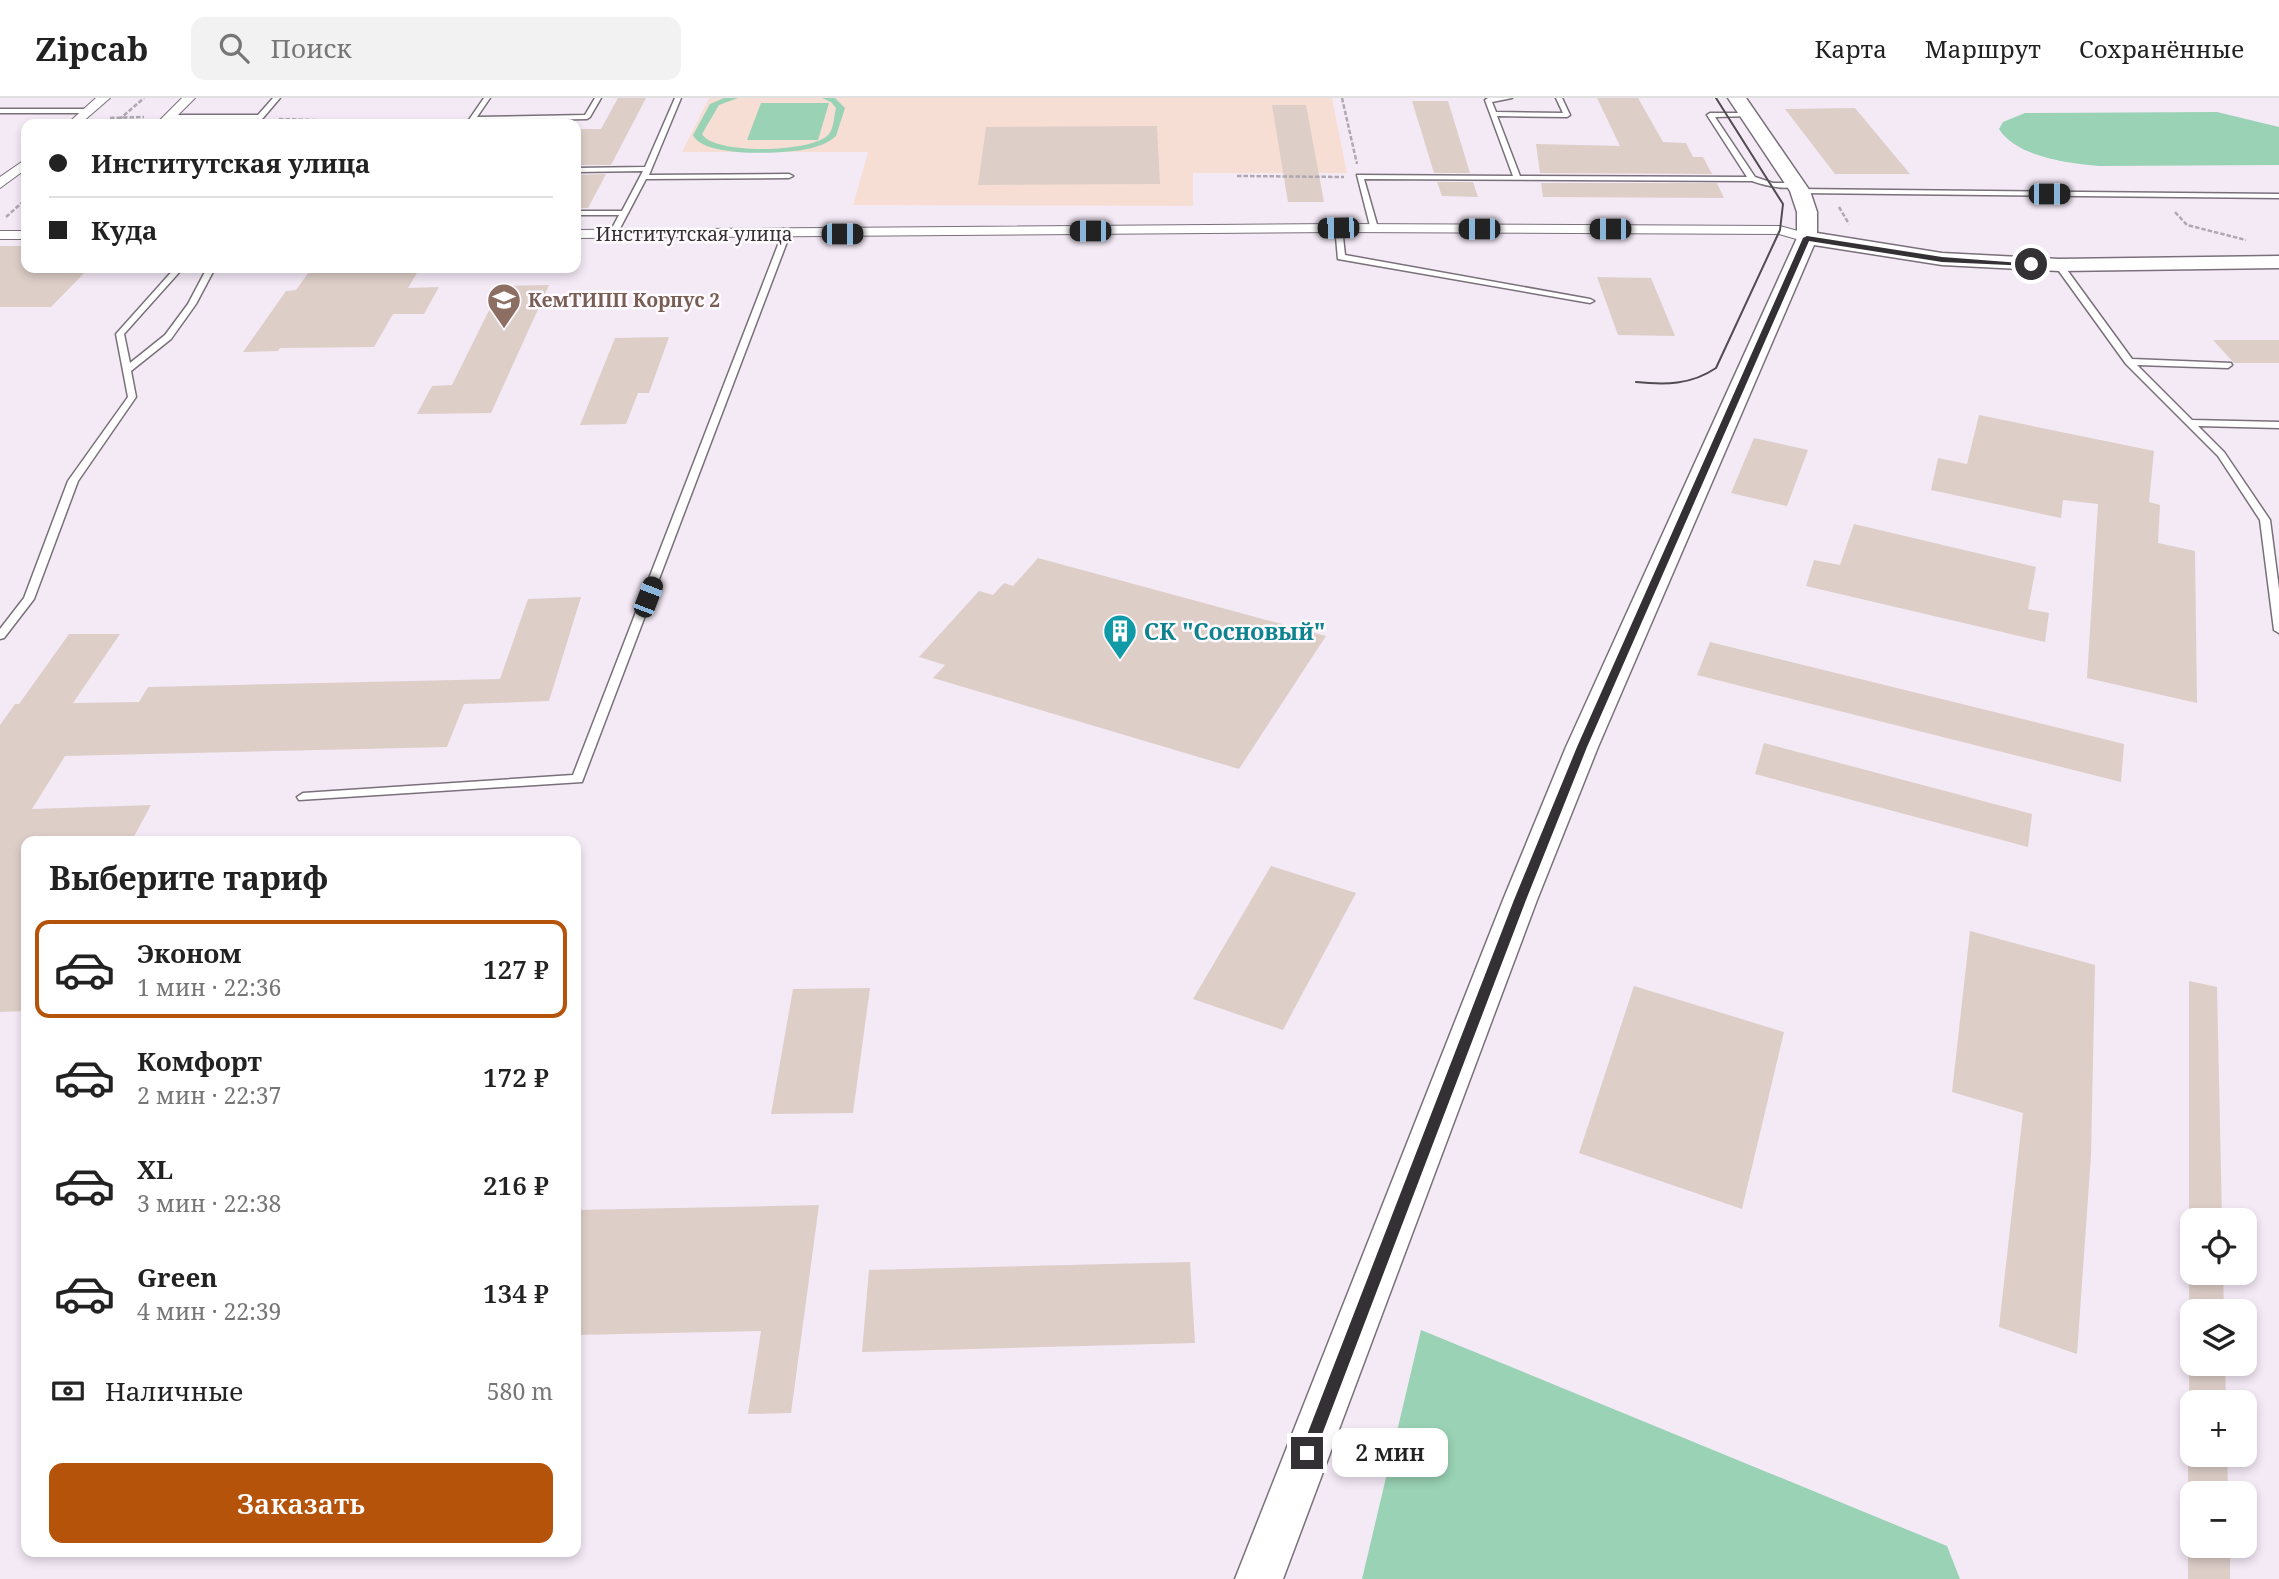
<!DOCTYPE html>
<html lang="ru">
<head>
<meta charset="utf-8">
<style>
	body { margin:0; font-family:"Noto Serif",serif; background:#f2f2f2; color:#222; height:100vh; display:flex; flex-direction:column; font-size:26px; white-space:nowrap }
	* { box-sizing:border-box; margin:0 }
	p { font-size:23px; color:#767676 }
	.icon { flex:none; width:38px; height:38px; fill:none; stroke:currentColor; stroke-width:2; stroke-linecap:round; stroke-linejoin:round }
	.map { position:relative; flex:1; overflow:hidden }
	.sheet { position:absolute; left:21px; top:738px; width:560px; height:721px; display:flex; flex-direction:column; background:#fff; border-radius:14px; box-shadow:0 4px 10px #0003 }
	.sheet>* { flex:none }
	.guide { position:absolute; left:21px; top:21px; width:560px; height:154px; border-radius:14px; box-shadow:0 4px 10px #0003; display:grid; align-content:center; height:154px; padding:0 28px; background:#fff }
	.buttons { position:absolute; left:2180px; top:1110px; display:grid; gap:14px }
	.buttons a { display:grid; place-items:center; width:77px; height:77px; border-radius:14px; background:#fff; box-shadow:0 4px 10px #0003; font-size:35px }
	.end { position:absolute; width:32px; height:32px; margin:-16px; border:9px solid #343135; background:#fff; box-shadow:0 0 0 4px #fff }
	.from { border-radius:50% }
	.bubble { position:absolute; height:49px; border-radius:14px; background:#fff; box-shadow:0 4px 10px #0003; font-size:23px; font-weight:600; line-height:49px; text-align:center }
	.car { position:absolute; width:21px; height:42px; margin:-21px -10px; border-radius:9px; box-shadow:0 0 5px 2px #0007; background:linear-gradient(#222 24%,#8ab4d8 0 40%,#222 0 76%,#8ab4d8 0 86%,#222 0) }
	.guide b { display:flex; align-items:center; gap:24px; height:66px; font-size:26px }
	.guide b+b { border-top:2px solid #e0e0e0 }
	.guide i { width:18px; height:18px; background:#222 }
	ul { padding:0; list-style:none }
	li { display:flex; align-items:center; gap:21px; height:98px; margin:0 14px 10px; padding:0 14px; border:4px solid transparent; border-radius:14px }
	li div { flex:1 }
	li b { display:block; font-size:26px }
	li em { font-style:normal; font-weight:600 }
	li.on { border-color:#b45309 }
	li>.icon { width:63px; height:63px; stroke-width:1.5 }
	h2 { padding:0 28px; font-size:32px; line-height:84px }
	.pay { display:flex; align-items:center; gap:18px; height:77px; padding:0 28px; font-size:26px }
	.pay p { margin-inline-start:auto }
	.primary-button { display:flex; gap:14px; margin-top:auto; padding:14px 28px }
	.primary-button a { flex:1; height:80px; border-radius:14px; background:#b45309; color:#fff; font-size:28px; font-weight:600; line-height:80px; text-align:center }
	header { display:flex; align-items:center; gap:42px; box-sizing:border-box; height:98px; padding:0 35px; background:#fff; border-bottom:2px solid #e0e0e0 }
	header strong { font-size:33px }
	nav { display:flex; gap:38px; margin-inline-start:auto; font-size:24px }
	.search { width:490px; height:63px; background:#f2f2f2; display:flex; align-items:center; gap:18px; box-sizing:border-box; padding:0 24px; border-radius:14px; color:#767676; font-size:26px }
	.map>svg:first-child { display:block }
	.education { fill:#f7ded4 }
	.green { fill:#99d2b5 }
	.building { fill:#ddcec8 }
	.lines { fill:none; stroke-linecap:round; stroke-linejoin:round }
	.lane-casing { stroke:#79707a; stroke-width:3 }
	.street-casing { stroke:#79707a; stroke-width:2 }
	.secondary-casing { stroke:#79707a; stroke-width:3 }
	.path { stroke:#afa8b1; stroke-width:2.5; stroke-dasharray:4.5 2; stroke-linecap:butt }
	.lane { fill:#fff; fill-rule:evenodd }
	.street { fill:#fff; fill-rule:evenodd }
	.secondary { fill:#fff; fill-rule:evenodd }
	.tram { stroke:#504c51; stroke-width:2 }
	.route { fill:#343135 }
	.labels { text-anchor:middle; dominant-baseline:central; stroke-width:5; stroke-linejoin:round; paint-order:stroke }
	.far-street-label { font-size:19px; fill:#343135; stroke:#fefafe }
	.far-education-label { font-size:19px; font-weight:bold; fill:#785e54; stroke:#fefafe; text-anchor:start }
	.culture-label { font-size:23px; font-weight:bold; fill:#0d838f; stroke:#fefafe; text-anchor:start }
</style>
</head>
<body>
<header>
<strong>Zipcab</strong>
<div class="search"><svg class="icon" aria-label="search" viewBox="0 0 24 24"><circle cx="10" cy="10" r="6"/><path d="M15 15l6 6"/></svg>Поиск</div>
<nav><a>Карта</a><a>Маршрут</a><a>Сохранённые</a></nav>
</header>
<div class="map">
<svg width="2279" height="1481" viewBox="0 0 2279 1481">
	<rect width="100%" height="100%" fill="#f4eaf6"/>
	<polygon class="education" points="709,0 1332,0 1347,75 1193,75 1193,108 853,107 868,54 682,54"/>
	<g class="green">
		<path d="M724 0H738L719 7 702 36C713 57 814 55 829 36 834 30 834 18 836 10L831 4 822 0H835L845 10 836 38C828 45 818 49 807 51 784 56 703 60 693 37L710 6Z"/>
		<polygon points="761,5 829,5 818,42 747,42"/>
		<path d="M2217 14 2279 29V67L2099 68C2067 65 2017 59 1999 31L2003 24 2025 15Z"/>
		<polygon points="1421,1232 1947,1448 1960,1481 1362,1481"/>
	</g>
	<g class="building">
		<polygon points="618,0 646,0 611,67 576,67 576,31 601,31"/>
		<polygon points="1597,0 1638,0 1663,44 1686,45 1693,59 1703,59 1712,76 1540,75 1536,46 1620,48"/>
		<polygon points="1412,3 1448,3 1470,75 1434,75"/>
		<polygon points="1272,7 1306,7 1324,104 1288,104"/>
		<polygon points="1855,10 1910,76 1835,76 1785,11"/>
		<polygon points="1157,28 1160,86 978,87 986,29"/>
		<polygon points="606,76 588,110 576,110 576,77"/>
		<polygon points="1437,84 1473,84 1478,99 1442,98"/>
		<polygon points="1541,85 1717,85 1724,100 1543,99"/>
		<polygon points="0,148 26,148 26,170 89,170 51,209 0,209"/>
		<polygon points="312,170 420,170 408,190 439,189 424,216 393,216 374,249 280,250 278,253 243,254 286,193 296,192"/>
		<polygon points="1597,179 1651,180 1675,238 1618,237"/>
		<polygon points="549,187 491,315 417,316 432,288 452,287 501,188"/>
		<polygon points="669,239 649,295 638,295 626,326 580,327 615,240"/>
		<polygon points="2213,242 2279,242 2279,265 2234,265"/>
		<polygon points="1979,317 2154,353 2149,404 2160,407 2158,445 2195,453 2197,605 2087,580 2098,406 2063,402 2061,420 1931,392 1938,360 1967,366"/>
		<polygon points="1754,340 1808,352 1787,408 1731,395"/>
		<polygon points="1854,426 2036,469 2028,511 2049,515 2045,544 1806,488 1814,462 1840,467"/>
		<polygon points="1038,460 1326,538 1239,671 933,580 945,567 919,559 979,493 993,497 1004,485 1013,488"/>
		<polygon points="581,499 549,603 464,606 447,649 65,658 32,711 151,707 131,744 26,744 26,913 0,914 0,627 15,606 19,606 69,536 120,536 73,605 139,604 148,589 500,581 528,501"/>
		<polygon points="1710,544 2124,646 2121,684 1697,577"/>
		<polygon points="1764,645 2032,716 2028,749 1755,676"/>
		<polygon points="1271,768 1356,795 1283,932 1193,901"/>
		<polygon points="1970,833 2095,867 2091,1057 2077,1256 1999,1229 2023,1015 1952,994"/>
		<polygon points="2189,883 2217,889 2222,1122 2189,1122"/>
		<polygon points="1634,888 1784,934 1742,1111 1579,1055"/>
		<polygon points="870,890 853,1015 771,1016 793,891"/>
		<polygon points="819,1107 791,1315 748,1316 761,1233 576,1237 576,1112"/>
		<polygon points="1190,1164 1195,1245 862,1254 869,1172"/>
		<polygon points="2189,1174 2223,1174 2224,1213 2189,1213"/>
		<polygon points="2189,1265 2225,1265 2226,1304 2189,1304"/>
		<polygon points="2188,1356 2227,1356 2228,1395 2188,1395"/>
		<rect x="2188" y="1447" width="42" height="34"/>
	</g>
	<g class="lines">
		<g class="lane-casing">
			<g id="lane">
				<polygon points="273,0 280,0 263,20 256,26 253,24 255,21 169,21 166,19 169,17 258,17"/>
				<polygon points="484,0 490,0 477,19 585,17 595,0 601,0 590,19 587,21 474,23 472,26 466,26"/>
				<polygon points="675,0 681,0 649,77 789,76 793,78 789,80 646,81 617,136 613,138 609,136 619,117 576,117 576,113 622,113 643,73 576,74 576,70 645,69"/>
				<path d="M1488 0H1512L1492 4 1496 14 1563 15 1556 0H1562L1570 17 1567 19 1497 18 1520 78 1747 79 1707 17 1710 15H1748L1751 17 1750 18 1715 19 1755 79 1773 85H1796L1800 87C1785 93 1767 88 1752 83L1364 81 1378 130 1371 132 1357 77 1513 78 1485 2Z"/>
				<polygon points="0,11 89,11 92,13 89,15 0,15"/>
				<polygon points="1797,91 2279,96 2279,100 1800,95 1797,95"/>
				<polygon points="1335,128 1342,130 1345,157 1590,201 1594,203 1590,205 1338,161"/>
				<polygon points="783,134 790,136 582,684 299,702 297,699 303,695 573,677"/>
				<polygon points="2056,165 2062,165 2132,261 2231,265 2232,267 2228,270 2137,267 2192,322 2279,324 2279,330 2198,328 2224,354 2270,422 2279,491 2279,535 2274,532 2260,422 2218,358 2126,266 2056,169"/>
				<polygon points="175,170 183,170 124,236 130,265 165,237 188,206 207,170 215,170 196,206 171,241 131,273 136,299 78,383 34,501 4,540 0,541 0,531 24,500 68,383 128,299 116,236"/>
			</g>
		</g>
		<g class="street-casing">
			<g id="street">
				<polygon points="96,0 110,0 80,26 67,26"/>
				<polygon points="182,0 195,0 169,26 156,26"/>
				<polygon points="26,61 26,71 0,90 0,79"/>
				<polygon points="1338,126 1780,128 1812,137 1814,140 1807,144 1779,136 1338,134 576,140 576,132"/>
				<rect x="0" y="133" width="26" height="8"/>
			</g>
		</g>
		<g class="secondary-casing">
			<polygon id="secondary" points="1728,0 1746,0 1810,93 1817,114 1817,135 1942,155 2059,161 2279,158 2279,170 2059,173 1942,167 1814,147 1598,649 1537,802 1283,1481 1235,1481 1503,802 1566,649 1797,140 1797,114 1790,93"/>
		</g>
		<g class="path">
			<polyline points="1342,0 1357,66"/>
			<polyline points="110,20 144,19"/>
			<polyline points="279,21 314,22 328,26"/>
			<polyline points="114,26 144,0"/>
			<polyline points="1237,78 1344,79"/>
			<polyline points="1839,109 1849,126"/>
			<polyline points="2175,114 2187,127 2246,142"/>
			<polyline points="6,119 26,101"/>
		</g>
		<use href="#lane" class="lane"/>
		<use href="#street" class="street"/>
		<use href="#secondary" class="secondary"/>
		<path class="tram" d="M1636 284C1665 287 1691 287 1716 270L1780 132 1783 106 1716 0"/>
	</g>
	<polygon class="route" points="1807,138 1942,159 2035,166 2031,168 1942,164 1809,143 1587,649 1526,802 1315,1355 1313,1360 1307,1362 1302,1360 1300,1355 1514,802 1577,649 1803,140"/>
	<defs>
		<g id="university-pin" transform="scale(1.75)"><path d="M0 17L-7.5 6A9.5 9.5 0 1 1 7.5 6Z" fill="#8d6e63" stroke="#fefafe"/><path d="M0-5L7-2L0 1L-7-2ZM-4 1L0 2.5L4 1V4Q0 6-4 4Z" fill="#fff"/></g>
		<g id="building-pin" transform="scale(1.75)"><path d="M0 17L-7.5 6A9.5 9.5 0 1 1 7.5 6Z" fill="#0f9aa8" stroke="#fefafe"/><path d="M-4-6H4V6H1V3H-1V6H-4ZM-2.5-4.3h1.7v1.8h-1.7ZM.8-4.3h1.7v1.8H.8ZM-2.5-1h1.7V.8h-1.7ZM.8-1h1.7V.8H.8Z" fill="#fff"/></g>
	</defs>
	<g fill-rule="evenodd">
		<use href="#university-pin" x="504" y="202"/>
		<use href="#building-pin" x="1120" y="533"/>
	</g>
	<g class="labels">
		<g class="far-street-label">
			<text x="694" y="136">Институтская улица</text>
		</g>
		<g class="far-education-label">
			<text x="528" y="202">КемТИПП Корпус 2</text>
		</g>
		<g class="culture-label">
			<text x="1144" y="533">СК "Сосновый"</text>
		</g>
	</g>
</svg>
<div class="buttons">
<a><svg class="icon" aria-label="locate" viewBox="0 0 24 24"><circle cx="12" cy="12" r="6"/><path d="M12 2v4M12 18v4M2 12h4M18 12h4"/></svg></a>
<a><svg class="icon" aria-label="layers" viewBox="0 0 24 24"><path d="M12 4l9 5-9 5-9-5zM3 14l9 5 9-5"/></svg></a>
<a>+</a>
<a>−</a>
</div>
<i class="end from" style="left:2031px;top:166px"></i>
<i class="end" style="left:1307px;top:1355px"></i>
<div class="bubble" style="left:1332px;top:1330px;width:116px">2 мин</div>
<i class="car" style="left:2049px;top:96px;rotate:90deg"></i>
<i class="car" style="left:1338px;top:130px;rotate:269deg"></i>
<i class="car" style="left:1479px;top:131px;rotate:270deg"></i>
<i class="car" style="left:1610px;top:131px;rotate:270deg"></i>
<i class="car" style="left:1090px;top:133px;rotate:270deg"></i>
<i class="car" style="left:842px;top:136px;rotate:90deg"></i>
<i class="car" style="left:648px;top:499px;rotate:21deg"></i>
<div class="guide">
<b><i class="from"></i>Институтская улица</b>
<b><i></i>Куда</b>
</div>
<section class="sheet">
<h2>Выберите тариф</h2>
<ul>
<li class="on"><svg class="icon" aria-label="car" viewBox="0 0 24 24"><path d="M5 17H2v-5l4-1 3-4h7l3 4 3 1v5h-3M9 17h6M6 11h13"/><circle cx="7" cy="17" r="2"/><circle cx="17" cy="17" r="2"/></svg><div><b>Эконом</b><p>1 мин · 22:36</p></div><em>127 ₽</em></li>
<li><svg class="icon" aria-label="car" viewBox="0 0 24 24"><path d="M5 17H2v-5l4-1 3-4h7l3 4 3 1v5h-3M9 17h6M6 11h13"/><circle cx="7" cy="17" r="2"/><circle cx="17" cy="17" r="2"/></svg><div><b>Комфорт</b><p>2 мин · 22:37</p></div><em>172 ₽</em></li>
<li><svg class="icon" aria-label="car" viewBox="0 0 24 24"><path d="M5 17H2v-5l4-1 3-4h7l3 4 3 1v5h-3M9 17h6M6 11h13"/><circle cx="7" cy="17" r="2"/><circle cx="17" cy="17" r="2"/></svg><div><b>XL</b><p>3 мин · 22:38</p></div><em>216 ₽</em></li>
<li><svg class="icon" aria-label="car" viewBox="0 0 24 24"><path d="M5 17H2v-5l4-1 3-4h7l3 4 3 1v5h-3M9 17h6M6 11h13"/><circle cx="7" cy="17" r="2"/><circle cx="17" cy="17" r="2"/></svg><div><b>Green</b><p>4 мин · 22:39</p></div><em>134 ₽</em></li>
</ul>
<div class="pay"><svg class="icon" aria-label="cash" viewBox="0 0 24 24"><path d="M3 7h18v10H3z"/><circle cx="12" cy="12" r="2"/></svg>Наличные<p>580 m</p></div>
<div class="primary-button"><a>Заказать</a></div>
</section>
</div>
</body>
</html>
